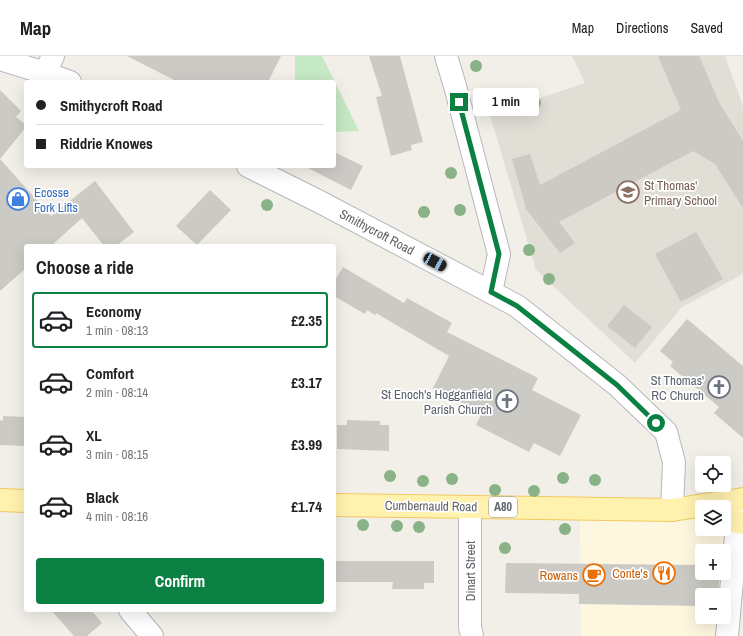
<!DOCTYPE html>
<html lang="en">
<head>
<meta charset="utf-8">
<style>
	body { margin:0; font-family:"Archivo Narrow",sans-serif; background:#f6f6f6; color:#202124; height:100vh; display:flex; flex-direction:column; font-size:15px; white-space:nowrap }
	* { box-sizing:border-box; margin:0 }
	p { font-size:13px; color:#757577 }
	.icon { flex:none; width:22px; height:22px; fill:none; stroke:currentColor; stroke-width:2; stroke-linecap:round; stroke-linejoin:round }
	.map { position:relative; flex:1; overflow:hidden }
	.panel { position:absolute; left:24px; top:188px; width:312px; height:368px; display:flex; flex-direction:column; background:#fff; border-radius:4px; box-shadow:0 4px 16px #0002 }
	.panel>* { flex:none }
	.top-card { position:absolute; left:24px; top:24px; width:312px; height:88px; border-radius:4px; box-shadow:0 4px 16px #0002; display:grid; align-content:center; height:88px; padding:0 12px; background:#fff }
	.tools { position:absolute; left:695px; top:400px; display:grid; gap:8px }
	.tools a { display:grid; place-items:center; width:36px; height:36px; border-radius:4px; background:#fff; box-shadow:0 4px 16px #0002; font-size:20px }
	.end { position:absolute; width:18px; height:18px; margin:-9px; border:5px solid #0b8043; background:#fff; box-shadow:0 0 0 2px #fff }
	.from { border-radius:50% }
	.bubble { position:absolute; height:28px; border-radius:4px; background:#fff; box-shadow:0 4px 16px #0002; font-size:13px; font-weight:800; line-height:28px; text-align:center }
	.car { position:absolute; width:12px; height:24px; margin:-12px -6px; border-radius:5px; box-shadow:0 0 3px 1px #0007; background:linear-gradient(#222 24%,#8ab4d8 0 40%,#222 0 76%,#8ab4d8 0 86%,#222 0) }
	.top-card b { display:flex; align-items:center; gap:14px; height:38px; font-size:15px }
	.top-card b+b { border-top:1px solid #e0e0e0 }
	.top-card i { width:10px; height:10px; background:#202124 }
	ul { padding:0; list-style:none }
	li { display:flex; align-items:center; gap:12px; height:56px; margin:0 8px 6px; padding:0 4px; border:2px solid transparent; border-radius:4px }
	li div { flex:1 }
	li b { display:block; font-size:15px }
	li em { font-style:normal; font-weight:800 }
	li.on { border-color:#0b8043 }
	li>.icon { width:36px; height:36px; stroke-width:1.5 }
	h2 { padding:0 12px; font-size:18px; line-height:48px }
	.button { display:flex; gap:8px; margin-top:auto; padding:8px 12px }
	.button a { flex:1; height:46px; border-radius:4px; background:#0b8043; color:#fff; font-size:16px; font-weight:800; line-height:46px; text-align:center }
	header { display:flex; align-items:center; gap:24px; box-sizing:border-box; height:56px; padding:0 20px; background:#fff; border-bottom:1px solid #e0e0e0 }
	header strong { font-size:19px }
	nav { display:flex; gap:22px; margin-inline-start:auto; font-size:14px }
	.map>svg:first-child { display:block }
	.commercial { fill:#fef7e0; fill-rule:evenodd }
	.education { fill:#e1ded6 }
	.green { fill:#c5e8c5 }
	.building { fill:#cccac5 }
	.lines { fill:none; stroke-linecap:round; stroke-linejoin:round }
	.minor-casing { stroke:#b5b8bc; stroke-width:24 }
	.major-casing { stroke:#f2c960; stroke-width:24 }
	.minor { stroke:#fff; stroke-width:22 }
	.major { stroke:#fff2af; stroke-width:22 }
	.tree { fill:#89b387 }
	.route { stroke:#0b8043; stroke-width:5 }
	.labels { text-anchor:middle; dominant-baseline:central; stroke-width:3.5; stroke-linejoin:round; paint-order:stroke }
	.shield { fill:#fff; stroke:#8f9295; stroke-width:1 }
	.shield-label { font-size:12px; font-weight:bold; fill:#5f6368 }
	.education-label { font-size:13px; fill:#785e54; stroke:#fff; text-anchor:start }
	.shop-label { font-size:13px; fill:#366cbe; stroke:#fff; text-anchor:start }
	.street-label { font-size:13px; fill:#5f6368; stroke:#fff }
	.worship-label { font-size:13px; fill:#5b616d; stroke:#fff; text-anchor:end }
	.food-label { font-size:13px; fill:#c56008; stroke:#fff; text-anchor:end }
</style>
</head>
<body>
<header>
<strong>Map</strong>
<nav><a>Map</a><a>Directions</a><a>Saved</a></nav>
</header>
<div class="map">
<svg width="743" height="580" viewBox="0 0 743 580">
	<rect width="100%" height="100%" fill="#f1efe8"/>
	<path class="commercial" d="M702 453V473H724V453L732 580H581L580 455ZM702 495H724V517H702ZM702 539H724V561H702Z"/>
	<polygon class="education" points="572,0 725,0 743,50 743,218 682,251 635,307 536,214 490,59 585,27"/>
	<polygon class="green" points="295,0 322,0 359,75 334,76 334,26 295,26"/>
	<g class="building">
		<polygon points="127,0 281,0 268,26 178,26"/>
		<polygon points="369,0 400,0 423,86 411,89 412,94 391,100 376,41 382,40"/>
		<polygon points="658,0 699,0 719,46 743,85 743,152 715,108 693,95 559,166 575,187 560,197 526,153 512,103 530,98 540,129 681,54"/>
		<polygon points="0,34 21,55 16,61 26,69 26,71 0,103 51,160 95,125 134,176 116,190 104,190 82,162 51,190 26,190 26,212 0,235"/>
		<polygon points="334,96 363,110 351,134 304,110 334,110"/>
		<polygon points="210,134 231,154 197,189 176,170"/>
		<polygon points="696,176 723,223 681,246 655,198"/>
		<polygon points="343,211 404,247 407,242 452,267 447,276 538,322 532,334 581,359 560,400 534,387 529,396 476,369 482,357 433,332 449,300 376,257 375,259 367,254 365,258 334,240 334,226"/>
		<polygon points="624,249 652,271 635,292 607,270"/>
		<polygon points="687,263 743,310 743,382 714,357 719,351 670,310 673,306 660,295"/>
		<polygon points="3,360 26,361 26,390 0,389 0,364 3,365"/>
		<polygon points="347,364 380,365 380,369 389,369 389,395 337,393 337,369 347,369"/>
		<polygon points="334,505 434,505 434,527 424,527 424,533 392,533 393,526 334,526"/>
		<polygon points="506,507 702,509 702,517 720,517 718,539 702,539 702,550 579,548 579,538 505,537"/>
		<polygon points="51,554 91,554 102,567 87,580 74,580"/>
	</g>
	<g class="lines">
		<g class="minor-casing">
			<g id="minor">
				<polyline points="446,0 455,30 499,198 491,236"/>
				<polyline points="0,3 45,17 70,26"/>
				<polyline points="45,17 53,0"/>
				<polyline points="248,110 320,146 517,250 617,329 666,376 674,406 672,454"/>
				<polyline points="470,451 470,571 472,580"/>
				<polyline points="130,554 152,580"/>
				<polyline points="727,580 739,446"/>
			</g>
		</g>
		<g class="major-casing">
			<g id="major">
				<polyline points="0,444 26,445"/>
				<polyline points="334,449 672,454 743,443"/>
				<polyline points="724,464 743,467"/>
			</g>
		</g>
		<use href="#minor" class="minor"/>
		<use href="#major" class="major"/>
	</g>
	<g class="tree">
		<circle cx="476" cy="10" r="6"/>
		<circle cx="535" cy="47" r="6"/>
		<circle cx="451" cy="117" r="6"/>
		<circle cx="267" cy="149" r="6"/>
		<circle cx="460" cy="154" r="6"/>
		<circle cx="424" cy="156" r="6"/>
		<circle cx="529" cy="194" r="6"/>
		<circle cx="549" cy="223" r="6"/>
		<circle cx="390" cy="420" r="6"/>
		<circle cx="563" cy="422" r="6"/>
		<circle cx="452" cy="423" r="6"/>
		<circle cx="595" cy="424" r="6"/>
		<circle cx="423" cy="425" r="6"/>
		<circle cx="495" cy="434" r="6"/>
		<circle cx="534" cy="435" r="6"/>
		<circle cx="363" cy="469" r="6"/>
		<circle cx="397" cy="470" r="6"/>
		<circle cx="419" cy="471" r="6"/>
		<circle cx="565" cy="473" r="6"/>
		<circle cx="505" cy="492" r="6"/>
	</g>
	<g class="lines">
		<polyline class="route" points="459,46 499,198 491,236 517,250 617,329 656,367"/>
	</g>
	<defs>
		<g id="school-ring" transform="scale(1.15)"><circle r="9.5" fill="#fff" stroke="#8d6e63" stroke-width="1.5"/><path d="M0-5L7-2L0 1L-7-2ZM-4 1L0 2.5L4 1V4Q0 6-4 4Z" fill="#8d6e63"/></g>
		<g id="shop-ring" transform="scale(1.15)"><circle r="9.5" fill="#fff" stroke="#3f7fe0" stroke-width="1.5"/><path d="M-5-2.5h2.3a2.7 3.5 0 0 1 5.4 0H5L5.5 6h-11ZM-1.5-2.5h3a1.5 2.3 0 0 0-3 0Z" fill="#3f7fe0"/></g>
		<g id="church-ring" transform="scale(1.15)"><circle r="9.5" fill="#fff" stroke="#6b7280" stroke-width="1.5"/><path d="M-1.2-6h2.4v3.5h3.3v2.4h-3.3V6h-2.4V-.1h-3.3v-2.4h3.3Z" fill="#6b7280"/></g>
		<g id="restaurant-ring" transform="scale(1.15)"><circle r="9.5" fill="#fff" stroke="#e8710a" stroke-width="1.5"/><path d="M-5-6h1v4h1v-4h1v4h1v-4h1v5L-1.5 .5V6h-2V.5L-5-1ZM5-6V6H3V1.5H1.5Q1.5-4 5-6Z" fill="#e8710a"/></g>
		<g id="cafe-ring" transform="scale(1.15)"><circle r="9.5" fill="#fff" stroke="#e8710a" stroke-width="1.5"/><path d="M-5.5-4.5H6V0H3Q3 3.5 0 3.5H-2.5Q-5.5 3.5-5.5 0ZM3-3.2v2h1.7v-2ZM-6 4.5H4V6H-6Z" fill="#e8710a"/></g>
	</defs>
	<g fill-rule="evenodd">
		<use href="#school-ring" x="628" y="136"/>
		<use href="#shop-ring" x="18" y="143"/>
		<use href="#church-ring" x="719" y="331"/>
		<use href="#church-ring" x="507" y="345"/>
		<use href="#restaurant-ring" x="664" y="517"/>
		<use href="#cafe-ring" x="594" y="519"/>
	</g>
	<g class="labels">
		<rect class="shield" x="489" y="441" width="28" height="20" rx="3"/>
		<g class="shield-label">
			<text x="503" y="451">A80</text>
		</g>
		<g class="education-label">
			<text x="644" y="129">St Thomas'<tspan x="644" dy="15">Primary School</tspan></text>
		</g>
		<g class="shop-label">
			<text x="34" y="136">Ecosse<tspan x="34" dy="15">Fork Lifts</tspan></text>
		</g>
		<g class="street-label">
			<text transform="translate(377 176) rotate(28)">Smithycroft Road</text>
			<text transform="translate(431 450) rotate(1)">Cumbernauld Road</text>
			<text transform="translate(470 515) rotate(-90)">Dinart Street</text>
		</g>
		<g class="worship-label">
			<text x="704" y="324">St Thomas'<tspan x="704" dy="15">RC Church</tspan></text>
			<text x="492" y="338">St Enoch's Hogganfield<tspan x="492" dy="15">Parish Church</tspan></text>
		</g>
		<g class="food-label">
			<text x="648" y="517">Conte's</text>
			<text x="578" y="519">Rowans</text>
		</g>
	</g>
</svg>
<div class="tools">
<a><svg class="icon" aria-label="locate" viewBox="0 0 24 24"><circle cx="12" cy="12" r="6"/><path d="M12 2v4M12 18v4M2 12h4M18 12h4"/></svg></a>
<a><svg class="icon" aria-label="layers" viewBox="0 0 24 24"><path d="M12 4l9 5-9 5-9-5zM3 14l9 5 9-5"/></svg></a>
<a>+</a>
<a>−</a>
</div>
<i class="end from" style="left:656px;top:367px"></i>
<i class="end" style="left:459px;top:46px"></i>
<div class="bubble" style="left:473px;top:32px;width:66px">1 min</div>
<i class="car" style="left:435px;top:206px;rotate:118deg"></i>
<div class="top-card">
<b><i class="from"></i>Smithycroft Road</b>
<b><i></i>Riddrie Knowes</b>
</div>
<section class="panel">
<h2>Choose a ride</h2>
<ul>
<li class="on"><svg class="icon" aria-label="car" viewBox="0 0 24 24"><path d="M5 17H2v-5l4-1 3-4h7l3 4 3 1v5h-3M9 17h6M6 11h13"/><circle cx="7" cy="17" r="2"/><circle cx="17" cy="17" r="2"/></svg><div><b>Economy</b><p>1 min · 08:13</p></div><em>£2.35</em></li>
<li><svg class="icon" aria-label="car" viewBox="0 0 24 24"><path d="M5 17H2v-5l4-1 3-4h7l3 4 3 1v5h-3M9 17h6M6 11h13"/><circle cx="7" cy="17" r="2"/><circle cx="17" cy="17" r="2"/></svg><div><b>Comfort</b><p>2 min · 08:14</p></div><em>£3.17</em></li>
<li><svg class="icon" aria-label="car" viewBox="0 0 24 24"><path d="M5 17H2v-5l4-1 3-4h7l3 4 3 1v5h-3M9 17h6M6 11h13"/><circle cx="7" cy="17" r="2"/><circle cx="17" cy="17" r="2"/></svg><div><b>XL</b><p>3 min · 08:15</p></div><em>£3.99</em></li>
<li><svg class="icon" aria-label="car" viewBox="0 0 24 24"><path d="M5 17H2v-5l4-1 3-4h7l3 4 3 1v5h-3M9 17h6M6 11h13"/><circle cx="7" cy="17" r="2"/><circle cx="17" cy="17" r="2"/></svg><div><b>Black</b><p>4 min · 08:16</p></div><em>£1.74</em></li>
</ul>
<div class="button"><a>Confirm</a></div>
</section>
</div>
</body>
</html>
